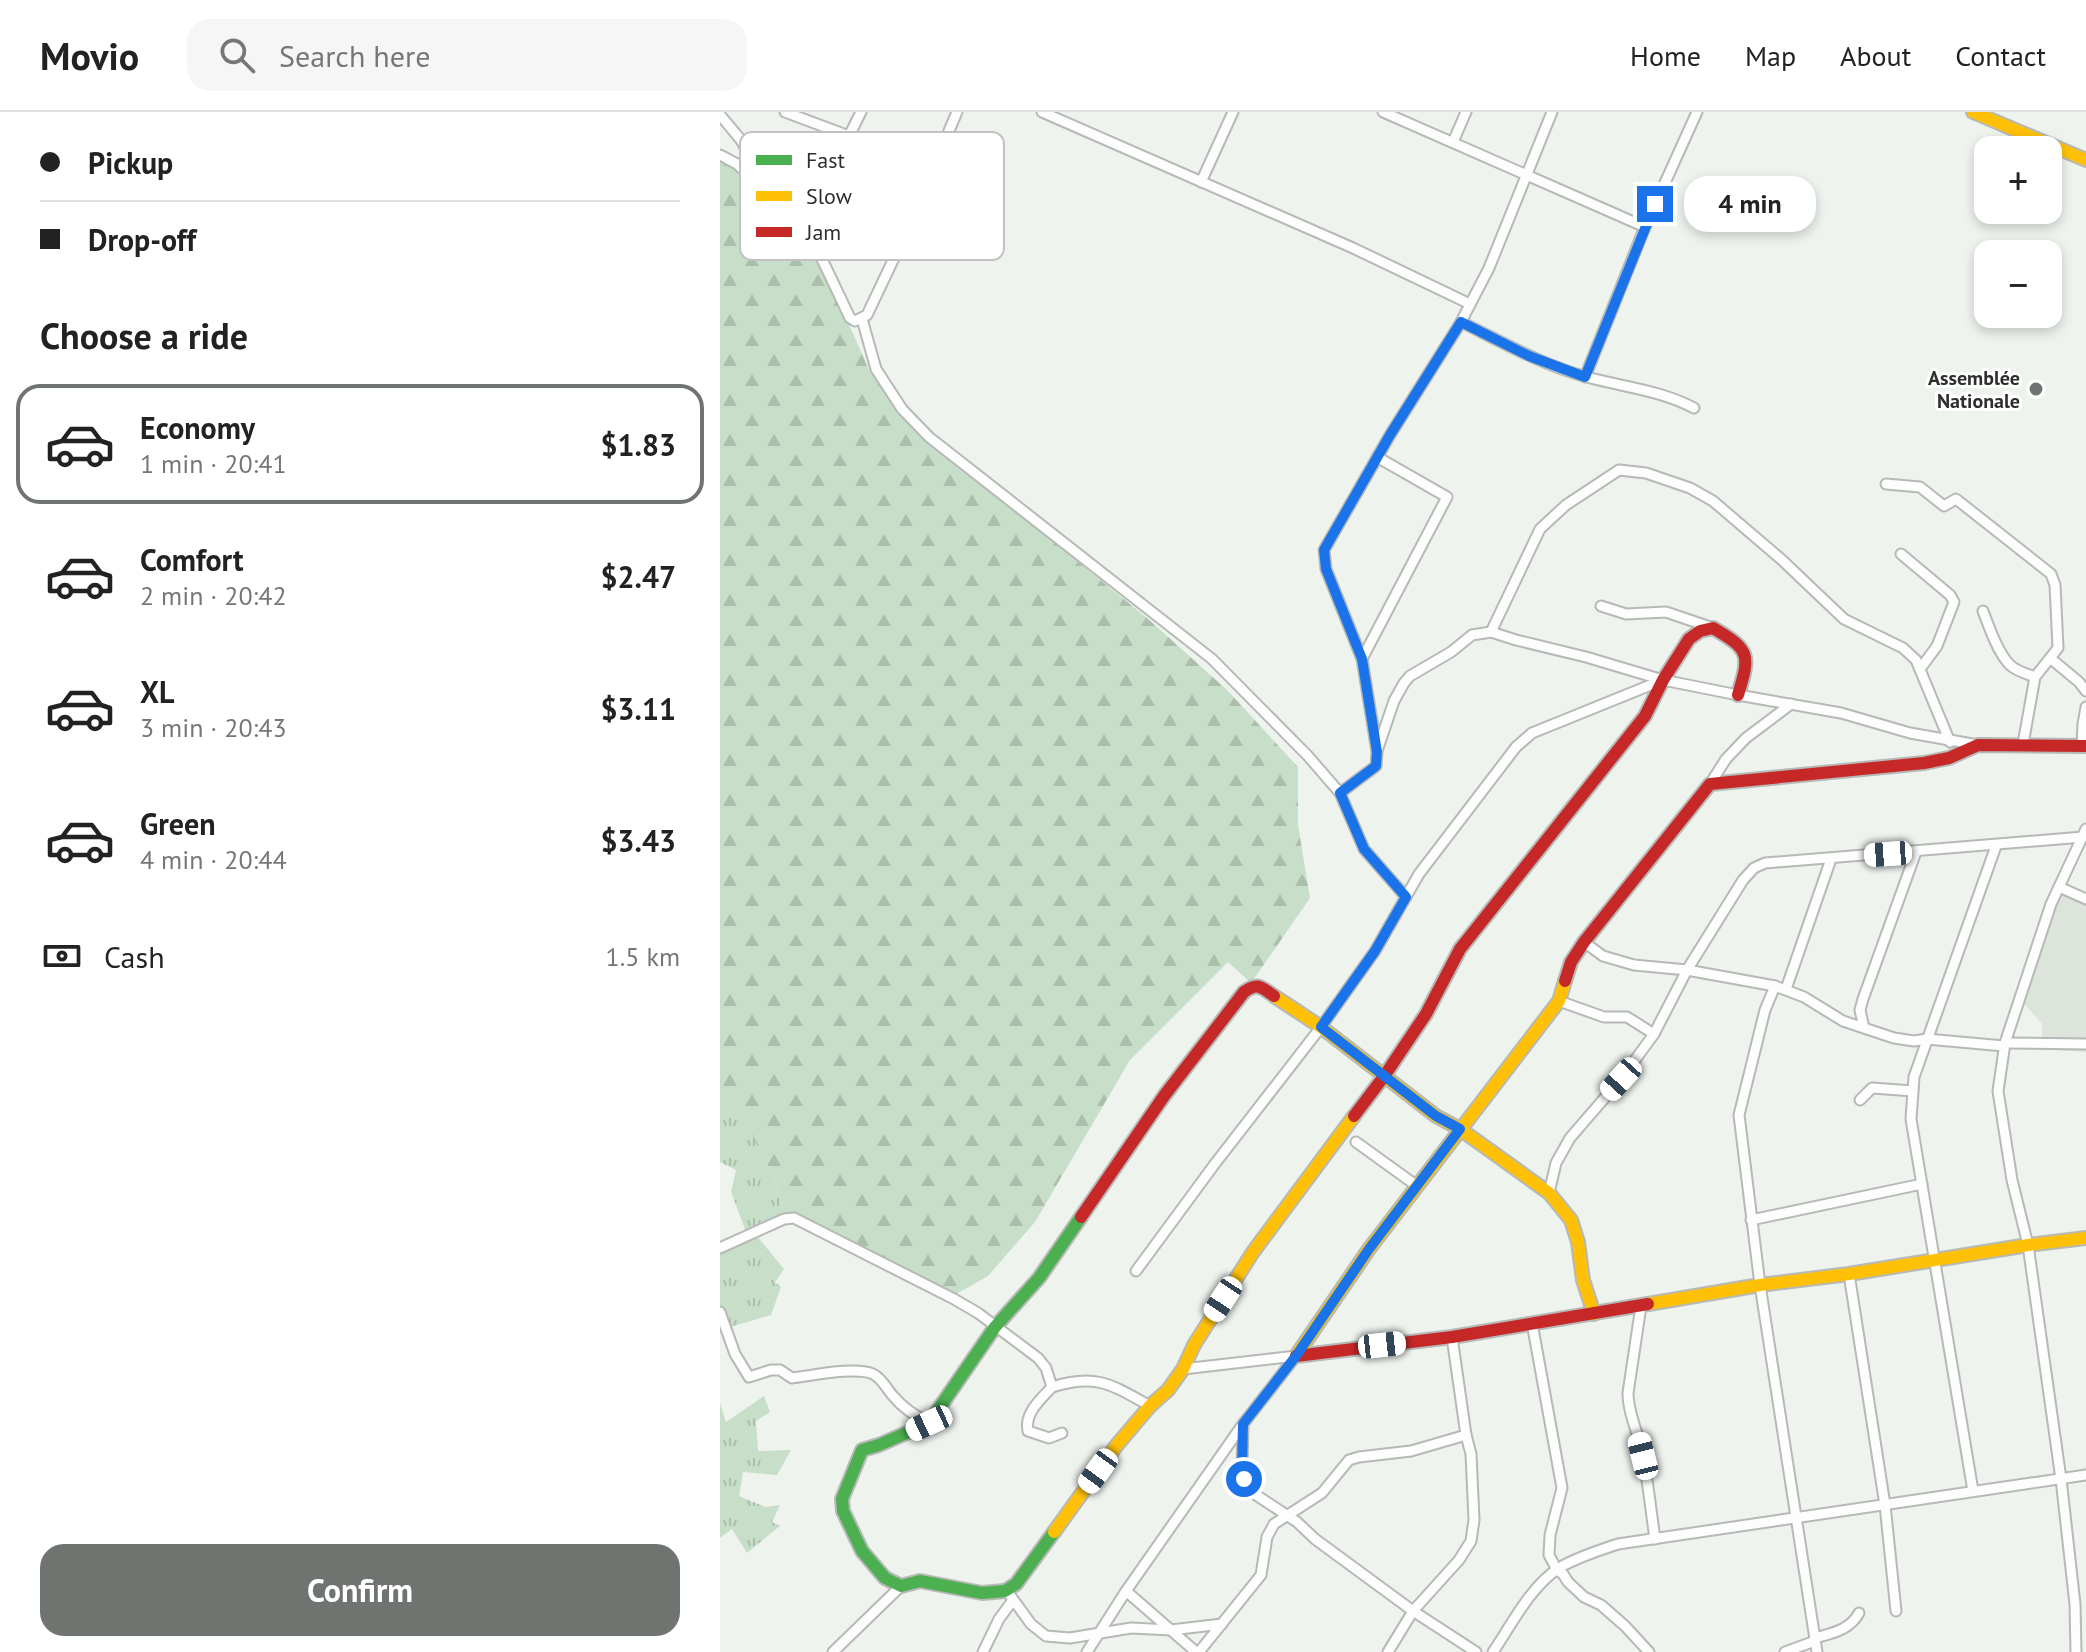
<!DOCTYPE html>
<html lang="en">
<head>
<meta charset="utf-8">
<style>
	body { margin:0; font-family:"PT Sans",sans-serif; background:#f6f6f6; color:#222; height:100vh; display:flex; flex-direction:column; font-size:30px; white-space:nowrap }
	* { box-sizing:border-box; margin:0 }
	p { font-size:26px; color:#767676 }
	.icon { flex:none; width:44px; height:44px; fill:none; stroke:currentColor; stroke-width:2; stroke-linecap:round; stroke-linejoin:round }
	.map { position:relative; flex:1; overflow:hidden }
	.panel { display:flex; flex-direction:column; background:#fff; width:720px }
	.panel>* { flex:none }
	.banner { display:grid; align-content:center; height:176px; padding:0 40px; background:#fff }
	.controls { position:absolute; left:1254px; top:24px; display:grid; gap:16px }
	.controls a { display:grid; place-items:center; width:88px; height:88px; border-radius:16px; background:#fff; box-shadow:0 4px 12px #0003; font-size:40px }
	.end { position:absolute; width:36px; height:36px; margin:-18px; border:10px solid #1a73e8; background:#fff; box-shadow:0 0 0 4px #fff }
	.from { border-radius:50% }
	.bubble { position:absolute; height:56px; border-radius:24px; background:#fff; box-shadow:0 4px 12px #0003; font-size:26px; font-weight:700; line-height:56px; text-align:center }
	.car { position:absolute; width:24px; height:48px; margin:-24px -12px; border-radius:10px; box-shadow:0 0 6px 2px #0007; background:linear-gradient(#fff 24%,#345 0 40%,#fff 0 76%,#345 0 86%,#fff 0) }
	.banner b { display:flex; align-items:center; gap:28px; height:76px; font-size:30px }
	.banner b+b { border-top:2px solid #e0e0e0 }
	.banner i { width:20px; height:20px; background:#222 }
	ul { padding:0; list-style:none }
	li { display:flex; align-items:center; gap:24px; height:120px; margin:0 16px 12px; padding:0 24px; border:4px solid transparent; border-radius:24px }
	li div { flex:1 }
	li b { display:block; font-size:30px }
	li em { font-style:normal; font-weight:700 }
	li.on { border-color:#707470 }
	li>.icon { width:72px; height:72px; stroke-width:1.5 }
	h2 { padding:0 40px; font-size:36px; line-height:96px }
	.pay { display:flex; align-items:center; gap:20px; height:88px; padding:0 40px; font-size:30px }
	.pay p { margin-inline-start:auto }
	.cta { display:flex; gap:16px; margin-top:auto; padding:16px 40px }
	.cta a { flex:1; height:92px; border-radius:24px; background:#707470; color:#fff; font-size:32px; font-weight:700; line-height:92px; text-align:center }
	header { display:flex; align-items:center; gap:48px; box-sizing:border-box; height:112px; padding:0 40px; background:#fff; border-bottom:2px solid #e0e0e0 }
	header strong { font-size:38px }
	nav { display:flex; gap:44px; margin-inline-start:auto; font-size:28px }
	.search { width:560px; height:72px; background:#f6f6f6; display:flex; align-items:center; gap:20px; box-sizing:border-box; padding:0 28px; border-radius:24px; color:#767676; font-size:30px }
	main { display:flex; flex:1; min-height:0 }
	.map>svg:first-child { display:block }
	.built { fill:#dce4db }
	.grass { fill:url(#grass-tufts) }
	.forest { fill:url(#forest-firs) }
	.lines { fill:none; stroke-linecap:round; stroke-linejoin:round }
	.street-casing { stroke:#b6b9b6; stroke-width:13 }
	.fast-casing { stroke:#b6b9b6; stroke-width:16 }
	.slow-casing { stroke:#b6b9b6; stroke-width:16 }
	.jam-casing { stroke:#b6b9b6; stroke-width:16 }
	.street { stroke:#fcfdfc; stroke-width:9 }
	.fast { stroke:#4caf50; stroke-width:12 }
	.slow { stroke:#ffc107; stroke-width:12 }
	.jam { stroke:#c62828; stroke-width:12 }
	.route { stroke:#1a73e8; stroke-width:10 }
	.poi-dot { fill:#707470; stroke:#fff; stroke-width:3 }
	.labels { text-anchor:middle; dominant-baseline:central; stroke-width:6; stroke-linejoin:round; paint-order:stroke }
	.poi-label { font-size:20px; font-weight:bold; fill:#2c2f2c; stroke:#fff; text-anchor:end }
	.key { fill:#fff; stroke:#c0c1c0; stroke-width:2 }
	.key-label { font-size:22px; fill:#2c2f2c }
</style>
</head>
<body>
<header>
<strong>Movio</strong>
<div class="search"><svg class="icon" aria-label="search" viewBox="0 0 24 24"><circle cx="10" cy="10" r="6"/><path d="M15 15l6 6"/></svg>Search here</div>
<nav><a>Home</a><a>Map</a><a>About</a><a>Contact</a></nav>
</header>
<main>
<section class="panel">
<div class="banner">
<b><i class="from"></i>Pickup</b>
<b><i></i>Drop-off</b>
</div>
<h2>Choose a ride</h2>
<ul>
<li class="on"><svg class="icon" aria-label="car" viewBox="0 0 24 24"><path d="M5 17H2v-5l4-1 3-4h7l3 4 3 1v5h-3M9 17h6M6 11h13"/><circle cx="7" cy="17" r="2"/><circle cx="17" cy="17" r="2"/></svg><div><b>Economy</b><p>1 min · 20:41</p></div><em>$1.83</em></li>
<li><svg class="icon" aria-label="car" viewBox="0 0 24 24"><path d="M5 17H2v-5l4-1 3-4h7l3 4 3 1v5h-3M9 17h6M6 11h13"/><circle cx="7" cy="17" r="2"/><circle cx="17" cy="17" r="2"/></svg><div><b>Comfort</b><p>2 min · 20:42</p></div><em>$2.47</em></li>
<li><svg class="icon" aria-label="car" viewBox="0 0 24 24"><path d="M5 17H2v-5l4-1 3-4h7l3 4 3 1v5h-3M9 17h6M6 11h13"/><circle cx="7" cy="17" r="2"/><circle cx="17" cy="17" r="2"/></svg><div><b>XL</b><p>3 min · 20:43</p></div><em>$3.11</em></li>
<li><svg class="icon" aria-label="car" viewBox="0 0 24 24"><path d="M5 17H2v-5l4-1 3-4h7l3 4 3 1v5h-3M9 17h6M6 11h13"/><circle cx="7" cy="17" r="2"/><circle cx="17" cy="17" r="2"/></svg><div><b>Green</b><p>4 min · 20:44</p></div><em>$3.43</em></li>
</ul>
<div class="pay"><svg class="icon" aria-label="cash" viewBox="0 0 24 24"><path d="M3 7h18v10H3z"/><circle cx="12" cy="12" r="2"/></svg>Cash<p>1.5 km</p></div>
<div class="cta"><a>Confirm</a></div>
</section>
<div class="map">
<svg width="1366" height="1540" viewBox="0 0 1366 1540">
	<defs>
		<pattern id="grass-tufts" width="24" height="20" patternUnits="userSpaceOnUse" patternTransform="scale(2)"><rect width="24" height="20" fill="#c7dec8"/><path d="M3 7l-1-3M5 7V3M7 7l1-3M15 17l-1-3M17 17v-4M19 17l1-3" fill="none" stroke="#abbfac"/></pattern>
		<pattern id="forest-firs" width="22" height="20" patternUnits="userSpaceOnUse" patternTransform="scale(2)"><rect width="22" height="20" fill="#c7dec8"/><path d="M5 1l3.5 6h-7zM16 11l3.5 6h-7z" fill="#abbfac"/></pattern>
	</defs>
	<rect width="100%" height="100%" fill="#eef3ee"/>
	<polygon class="built" points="1332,776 1366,789 1366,940 1322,937 1322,912 1296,882"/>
	<g class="grass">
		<polygon points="0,985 27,1012 55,1068 64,1103 26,1120 11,1080 16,1058 0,1050"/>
		<polygon points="36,1123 64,1157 55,1170 61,1175 51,1203 0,1218 0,1140"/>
		<polygon points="44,1284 50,1300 36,1309 38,1339 71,1338 57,1363 23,1360 19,1384 45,1395 60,1393 52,1410 60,1414 27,1441 12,1417 0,1426 0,1291 6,1310"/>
	</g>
	<polygon class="forest" points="0,43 17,52 91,125 149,258 177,297 218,336 427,506 507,578 578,655 578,713 590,786 531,871 508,850 410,948 315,1110 268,1164 224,1189 64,1103 55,1068 27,1013 0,985"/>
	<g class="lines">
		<g class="street-casing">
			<g id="street">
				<polyline points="65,0 129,24"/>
				<polyline points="141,0 129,24 212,59"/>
				<polyline points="322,0 633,136 750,192"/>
				<polyline points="663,0 925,115"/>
				<polyline points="0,3 21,28 47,77"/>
				<polyline points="733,30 746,0"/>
				<polyline points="0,43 17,52 91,124 130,206 135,209 147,203 185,123 237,0"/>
				<polyline points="98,61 117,20"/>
				<polyline points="481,70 513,0"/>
				<polyline points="142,207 156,257 182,297 209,325 492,547 588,644 620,681 644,737 686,785"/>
				<path d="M741 210C782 230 822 253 867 265 903 275 940 278 974 296"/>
				<polyline points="865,265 925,115 977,0"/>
				<polyline points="1166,372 1200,375 1224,394 1236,387 1331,462 1335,473 1338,536 1315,565 1303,632"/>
				<polyline points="1181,442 1230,483 1234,490 1217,534 1200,557"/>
				<polyline points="881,494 906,502 946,500 993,516"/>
				<path d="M1263 499C1269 515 1278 541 1290 553 1296 559 1307 562 1315 565"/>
				<polyline points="771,520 820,417 846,393 899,358 926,361 970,376 993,389 1062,448 1124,507 1183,536 1196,548 1230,630"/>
				<polyline points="1330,546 1359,570 1366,579"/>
				<polyline points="642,547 727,385 657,345"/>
				<polyline points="1362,634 1363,612 1366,595"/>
				<polyline points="657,639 674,589 684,571 690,564 731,540 752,523 771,520 796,528 866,545 943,568 1018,583 1121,601 1190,621 1258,633"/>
				<polyline points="990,672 1006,647 1026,626 1071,592"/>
				<polyline points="620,681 656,654 657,640 642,547 606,457 604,438 670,323 741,210 769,156 832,0"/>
				<polyline points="1339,775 1366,787"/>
				<polyline points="864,830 883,844 914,853 967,858 1055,874 1084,885 1123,909 1174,926 1194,929 1207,927 1284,934"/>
				<polyline points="1055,874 1045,898 1019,1003 1040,1173 1097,1540"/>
				<polyline points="1066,877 1111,747"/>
				<polyline points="839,889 884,905 907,905 934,922"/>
				<polyline points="1144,916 1140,898 1143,887 1196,740"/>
				<polyline points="1285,931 1366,932"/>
				<polyline points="1140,988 1152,976 1193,979"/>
				<polyline points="636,1030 697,1074"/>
				<polyline points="829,1081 836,1051 850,1026 901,967 934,922 967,858 1023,768 1034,756 1045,751 1363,725"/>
				<polyline points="1031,1108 1202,1072"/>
				<path d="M0 1136 64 1107 74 1106 234 1187 258 1201 318 1246 326 1256 332 1275C377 1261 392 1273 430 1294"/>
				<polyline points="416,1159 494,1053 601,915 655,839 699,762 796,635 812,621 943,568"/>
				<polyline points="1129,1162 1165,1393 1176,1499"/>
				<path d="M921 1194 908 1281C908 1302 919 1323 923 1343 928 1371 931 1399 935 1427"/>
				<path d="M0 1200 15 1242 29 1265 51 1258H60L72 1266C90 1264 137 1254 153 1262 163 1267 167 1278 174 1285 184 1297 195 1304 209 1311"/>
				<polyline points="812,1211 842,1376 830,1423 829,1443 837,1458 843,1462 848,1470 864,1485 881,1493 905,1514 929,1540"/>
				<polyline points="463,1257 576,1244"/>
				<path d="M332 1275C321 1287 304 1301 308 1319L329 1326 342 1321"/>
				<polyline points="523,1312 522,1358 530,1379 577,1410 595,1427 693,1499 756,1540"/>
				<polyline points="1253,1379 1191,1007 1194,965 1276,734"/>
				<polyline points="287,1479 311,1512 326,1524 350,1526 411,1516 451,1518 502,1512"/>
				<polyline points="406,1479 476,1540"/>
				<path d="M1095 1526C1112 1521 1130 1518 1139 1501"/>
				<polyline points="113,1540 181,1474"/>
				<polyline points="263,1540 279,1507 293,1488"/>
				<polyline points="367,1540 406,1479 523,1312 576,1244"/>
				<polyline points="479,1540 541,1463 547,1425 554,1412 602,1381 629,1348 639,1345 691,1339 746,1323"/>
				<polyline points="668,1540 693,1499 739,1448 751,1429 754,1408 751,1342 746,1323 732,1225"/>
				<path d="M773 1540C792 1512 810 1475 839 1456 857 1445 878 1439 898 1432L1366 1363"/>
				<polyline points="1065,1540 1095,1529"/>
				<polyline points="1356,1540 1355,1492 1341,1367 1308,1133 1292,1068 1278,979 1285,931 1331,792 1366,717"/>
			</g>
		</g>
		<g class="fast-casing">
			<polyline id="fast" points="334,1420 296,1472 285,1479 262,1481 200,1469 181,1474 165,1466 142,1439 123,1399 122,1387 142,1338 159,1333 209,1311 275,1215 319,1166 361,1105"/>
		</g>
		<g class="slow-casing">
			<g id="slow">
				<polyline points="1253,0 1366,48"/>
				<polyline points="554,884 601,915 716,1004 740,1017 829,1081 851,1108 858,1130 863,1168 874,1202"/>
				<polyline points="928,1192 1040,1173 1129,1162 1308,1133 1366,1126"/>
				<polyline points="576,1244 649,1137 839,889 845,869"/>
				<polyline points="334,1420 396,1334 430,1294 448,1278 463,1257 474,1233 533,1140 634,1004"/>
			</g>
		</g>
		<g class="jam-casing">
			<g id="jam">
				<polyline points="845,869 851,850 864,830 990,672 1204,651 1229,646 1258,633 1366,634"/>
				<path d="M634 1004 665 963 706 902 740 837 925 604 943 568 969 527 980 519 993 516C1031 538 1030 543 1018 583"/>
				<path d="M361 1105 444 984 524 880C538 870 541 875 554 884"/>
				<polyline points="576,1244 732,1225 928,1192"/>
			</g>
		</g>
		<use href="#street" class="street"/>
		<use href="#fast" class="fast"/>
		<use href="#slow" class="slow"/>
		<use href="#jam" class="jam"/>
	</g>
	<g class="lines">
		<polyline class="route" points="524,1367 522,1358 523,1312 576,1244 649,1137 740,1017 716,1004 601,915 655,839 686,785 644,737 620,681 656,654 657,640 642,547 606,457 604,438 670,323 741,210 809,244 865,265 935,92"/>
	</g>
	<circle class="poi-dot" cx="1316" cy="277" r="8"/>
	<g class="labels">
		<g class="poi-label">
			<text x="1300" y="266">Assemblée<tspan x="1300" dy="23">Nationale</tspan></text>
		</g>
	</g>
	<rect x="20" y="20" width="264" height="128" rx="12" class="key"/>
	<rect x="36" y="43" width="36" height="10" fill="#4caf50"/>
	<rect x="36" y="79" width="36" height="10" fill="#ffc107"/>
	<rect x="36" y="115" width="36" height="10" fill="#c62828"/>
	<g class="key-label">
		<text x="86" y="56">Fast</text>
		<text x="86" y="92">Slow</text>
		<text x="86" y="128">Jam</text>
	</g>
</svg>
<div class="controls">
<a>+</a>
<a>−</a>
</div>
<i class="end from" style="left:524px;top:1367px"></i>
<i class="end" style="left:935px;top:92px"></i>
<div class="bubble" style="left:964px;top:64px;width:132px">4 min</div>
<i class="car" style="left:1168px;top:742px;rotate:266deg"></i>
<i class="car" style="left:901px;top:967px;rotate:222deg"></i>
<i class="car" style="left:503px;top:1187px;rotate:213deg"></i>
<i class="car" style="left:662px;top:1233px;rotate:84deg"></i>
<i class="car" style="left:209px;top:1311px;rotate:245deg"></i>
<i class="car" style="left:923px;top:1344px;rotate:346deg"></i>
<i class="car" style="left:378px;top:1359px;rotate:216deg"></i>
</div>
</main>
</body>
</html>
